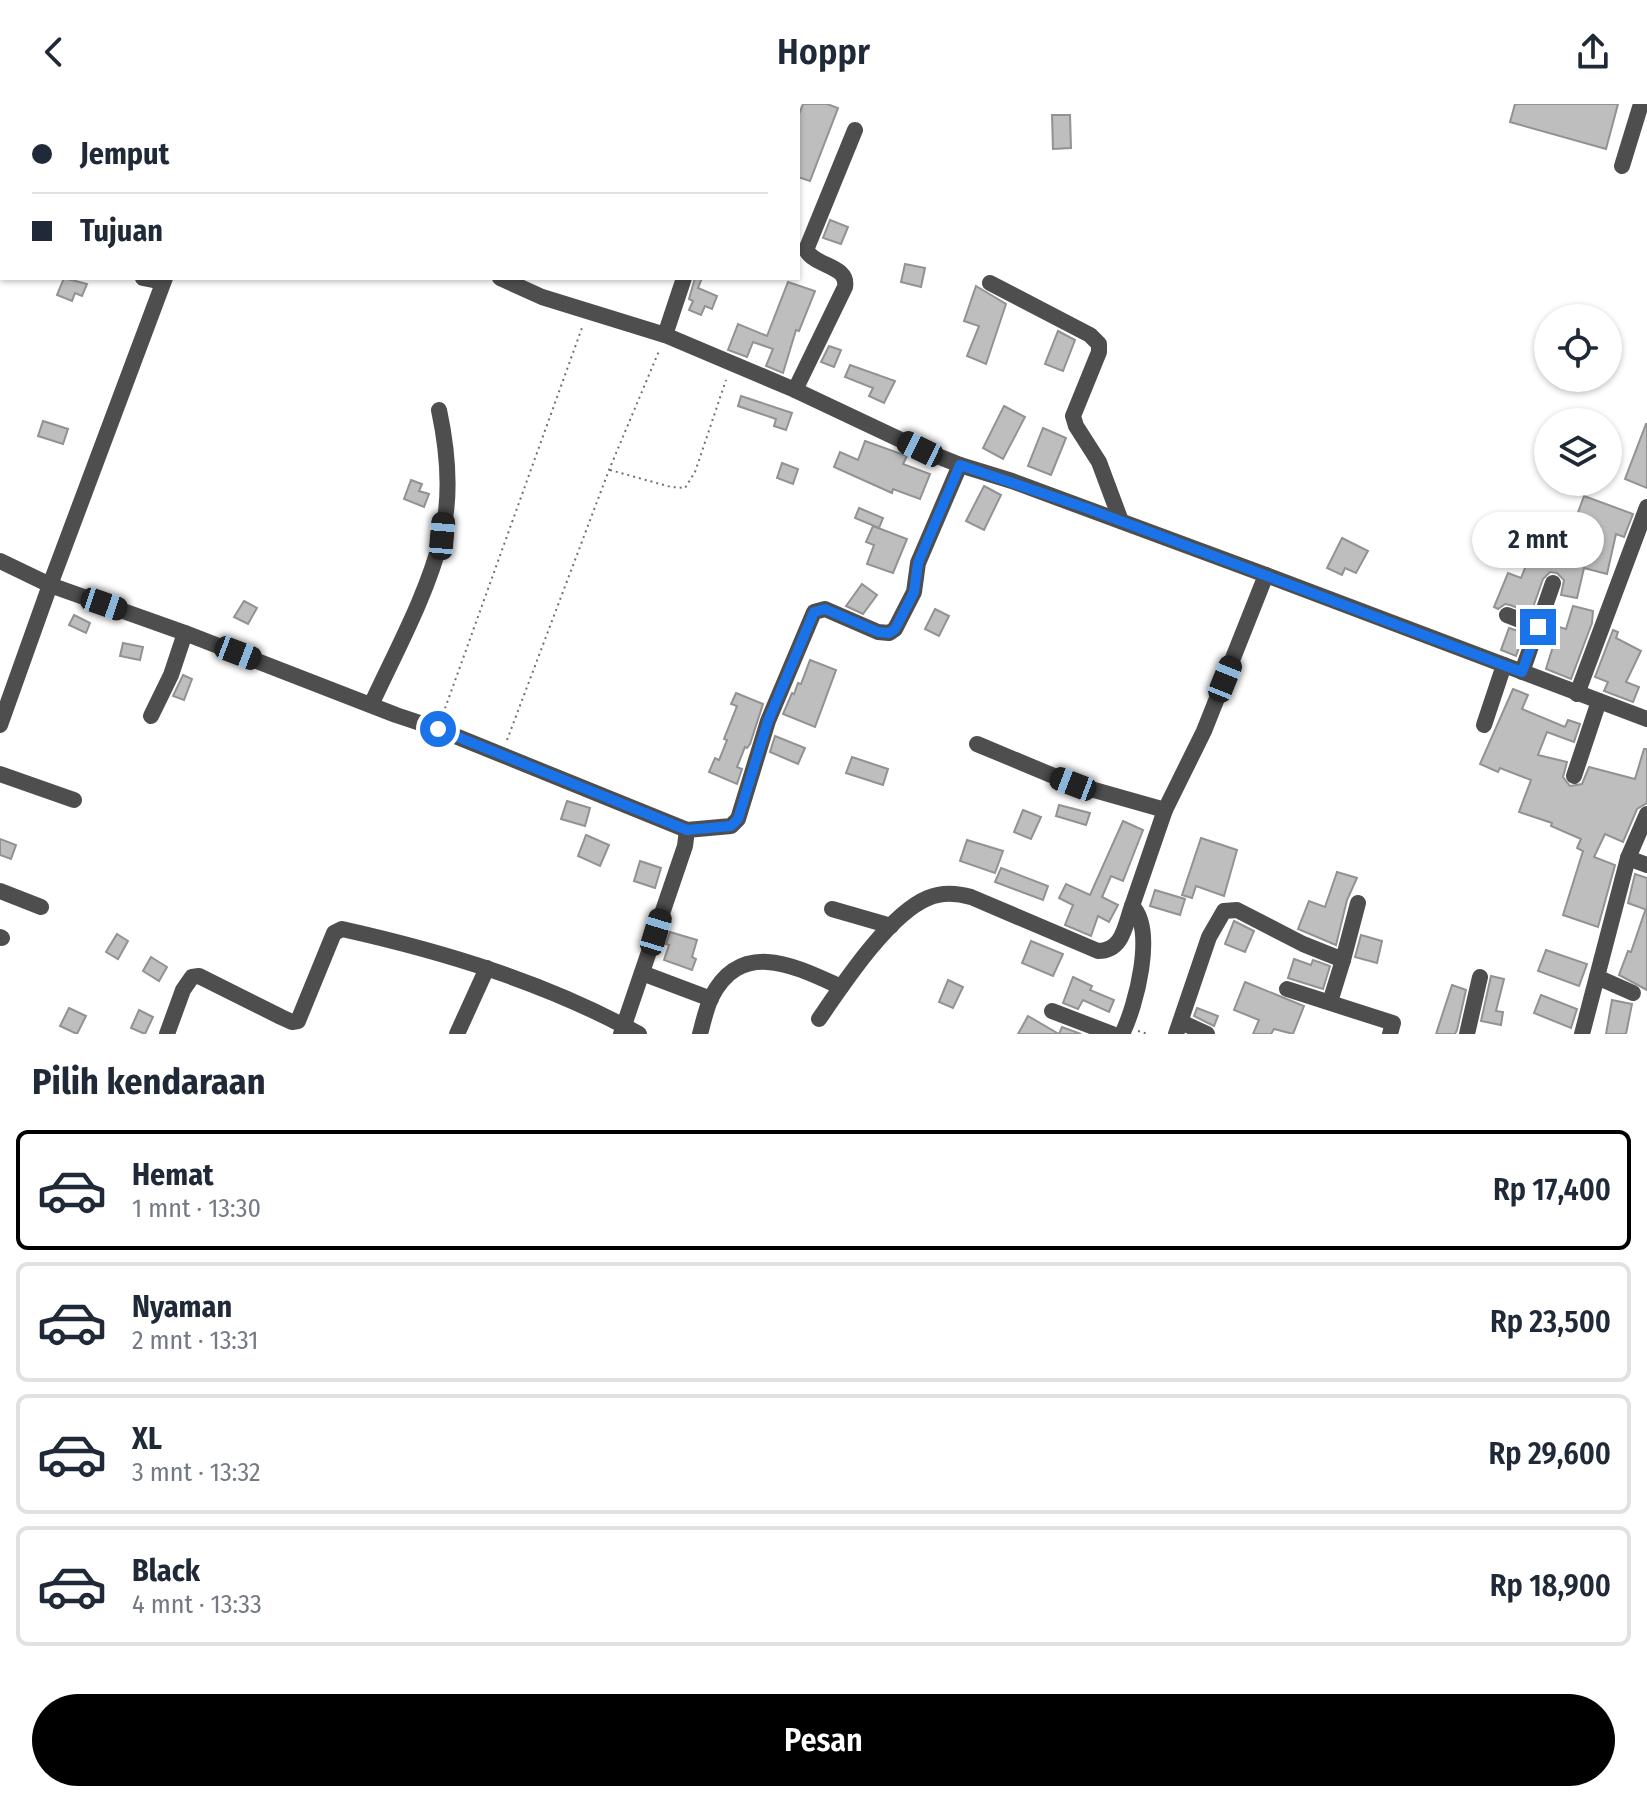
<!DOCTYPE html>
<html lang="id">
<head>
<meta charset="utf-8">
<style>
	body { margin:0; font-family:"Fira Sans Condensed",sans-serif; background:#f6f6f7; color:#1f2937; height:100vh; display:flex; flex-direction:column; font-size:30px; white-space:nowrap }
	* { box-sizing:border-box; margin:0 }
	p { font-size:26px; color:#747a83 }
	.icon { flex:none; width:44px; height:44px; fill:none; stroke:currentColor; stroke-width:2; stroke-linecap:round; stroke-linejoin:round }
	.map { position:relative; height:930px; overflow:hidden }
	.panel { display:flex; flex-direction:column; background:#fff; flex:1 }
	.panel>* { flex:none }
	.guide { position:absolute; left:0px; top:0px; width:800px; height:176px; box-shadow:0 2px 6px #0004; display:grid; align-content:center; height:176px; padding:0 32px; background:#fff }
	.tools { position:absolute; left:1534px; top:200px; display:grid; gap:16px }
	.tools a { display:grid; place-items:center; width:88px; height:88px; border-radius:50%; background:#fff; box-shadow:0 2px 6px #0004; font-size:40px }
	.end { position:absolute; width:36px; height:36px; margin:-18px; border:10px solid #1a73e8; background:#fff; box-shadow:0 0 0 4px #fff }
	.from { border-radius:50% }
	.bubble { position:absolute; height:56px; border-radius:28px; background:#fff; box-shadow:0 2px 6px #0004; font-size:26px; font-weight:600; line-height:56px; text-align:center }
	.car { position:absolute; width:24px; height:48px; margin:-24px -12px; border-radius:10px; box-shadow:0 0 6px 2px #0007; background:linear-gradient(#222 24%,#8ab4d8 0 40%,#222 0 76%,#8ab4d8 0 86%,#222 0) }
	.guide b { display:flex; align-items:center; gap:28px; height:76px; font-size:30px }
	.guide b+b { border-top:2px solid #e0e1e3 }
	.guide i { width:20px; height:20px; background:#1f2937 }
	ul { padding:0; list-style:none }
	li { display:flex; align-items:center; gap:24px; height:120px; margin:0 16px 12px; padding:0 16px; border:4px solid #e0e1e3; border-radius:12px }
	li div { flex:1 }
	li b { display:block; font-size:30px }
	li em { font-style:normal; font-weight:600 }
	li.current { border-color:#000 }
	li>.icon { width:72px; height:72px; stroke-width:1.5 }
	h2 { padding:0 32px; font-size:36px; line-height:96px }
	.cta { display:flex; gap:16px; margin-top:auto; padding:16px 32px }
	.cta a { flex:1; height:92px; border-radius:48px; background:#000; color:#fff; font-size:32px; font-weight:600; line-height:92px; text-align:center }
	header { display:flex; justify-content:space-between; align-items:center; height:104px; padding:0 32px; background:#fff; font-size:36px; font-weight:600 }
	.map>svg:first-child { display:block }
	.building { fill:#bebebe; stroke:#929292; stroke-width:2 }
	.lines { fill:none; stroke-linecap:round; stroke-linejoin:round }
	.path { stroke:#707070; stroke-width:2; stroke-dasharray:2 4; stroke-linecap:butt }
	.minor { stroke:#4e4e4e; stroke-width:16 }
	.route { stroke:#1a73e8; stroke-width:10 }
</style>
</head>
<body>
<header><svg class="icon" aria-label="back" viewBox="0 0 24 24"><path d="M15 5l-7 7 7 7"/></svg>Hoppr<svg class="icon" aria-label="share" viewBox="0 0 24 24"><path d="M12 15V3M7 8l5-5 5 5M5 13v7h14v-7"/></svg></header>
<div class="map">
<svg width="1647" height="930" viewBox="0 0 1647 930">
	<rect width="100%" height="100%" fill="#fff"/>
	<g class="building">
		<polygon points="803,0 827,0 838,4 810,77 798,73 798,13"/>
		<polygon points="1515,0 1618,0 1606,45 1510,18"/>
		<polygon points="1052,11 1070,11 1071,44 1053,45"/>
		<polygon points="830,116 848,123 841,140 823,134"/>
		<polygon points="905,160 925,164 921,183 901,178"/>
		<polygon points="64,174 87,180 82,192 75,189 72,197 57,191"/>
		<polygon points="695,174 702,174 698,184 717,192 712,205 705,202 701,211 689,206 693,197 689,195"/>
		<polygon points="788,178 815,187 799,227 796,226 783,269 766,262 773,245 753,238 747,253 728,246 738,220 767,232"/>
		<polygon points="976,182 1006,200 986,260 967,252 979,222 964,217"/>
		<polygon points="1058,227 1075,236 1063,267 1045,260"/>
		<polygon points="829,242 841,246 834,263 821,258"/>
		<polygon points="850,261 895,277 884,299 869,292 873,284 845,273"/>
		<polygon points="741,292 792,309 786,326 774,322 776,315 738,302"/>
		<polygon points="1004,302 1025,313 1003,355 983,344"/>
		<polygon points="43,317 68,325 63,340 38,332"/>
		<polygon points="1646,320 1647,320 1647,384 1625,375"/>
		<polygon points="1043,324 1066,334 1051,371 1028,362"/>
		<polygon points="865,337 907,352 903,360 930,370 920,395 893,385 892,389 834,363 840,348 858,356"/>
		<polygon points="782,359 798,365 793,380 777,374"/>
		<polygon points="411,376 422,380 419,387 429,390 424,403 404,395"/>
		<polygon points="984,382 1001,391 984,426 966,417"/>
		<polygon points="1584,392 1633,410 1624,433 1616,430 1607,470 1584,464 1577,494 1561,491 1564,476 1557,469 1550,468 1543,475 1531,509 1510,501 1505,500 1498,505 1494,503 1508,469 1521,474 1533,444 1559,454 1566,436 1579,441 1585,418 1576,414"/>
		<polygon points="859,404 883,414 879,424 855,414"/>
		<polygon points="873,422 907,435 893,469 867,460 874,441 866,438"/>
		<polygon points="1342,434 1368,447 1356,469 1345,464 1342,471 1327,464"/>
		<polygon points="862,480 877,491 863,510 846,502"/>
		<polygon points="244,497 257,504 248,520 234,513"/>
		<polygon points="1573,502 1593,507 1592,519 1571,575 1546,565 1559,523 1566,525"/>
		<polygon points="935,505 949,512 939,532 925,525"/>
		<polygon points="74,511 90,519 86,529 69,521"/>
		<polygon points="1509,524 1524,529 1516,552 1501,546"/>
		<polygon points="1613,526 1618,528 1616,534 1641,547 1626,578 1639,583 1633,598 1604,587 1608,578 1595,573"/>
		<polygon points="123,539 143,543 140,556 120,552"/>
		<polygon points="810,556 836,566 815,623 783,610 792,589 794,590 798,579 801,580"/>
		<polygon points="183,571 192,575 184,596 173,592"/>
		<polygon points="1513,585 1528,591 1522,605 1565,623 1568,616 1580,620 1574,638 1547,628 1538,651 1567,658 1563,673 1570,682 1582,680 1589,663 1635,675 1644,645 1647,645 1647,699 1637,705 1623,738 1605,730 1594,753 1615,761 1598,823 1563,811 1583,747 1577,744 1581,735 1551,722 1552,719 1519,708 1531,676 1500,664 1498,668 1480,660"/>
		<polygon points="736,589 763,600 750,640 747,644 745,643 737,663 742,665 737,680 709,668 715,654 719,656 727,636 724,635 737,602 731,600"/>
		<polygon points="775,632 805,644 798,660 770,648"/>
		<polygon points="852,653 888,665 883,681 846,669"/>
		<polygon points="567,697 590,704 585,722 561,715"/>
		<polygon points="1059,701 1090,709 1086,721 1056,712"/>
		<polygon points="1023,706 1041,713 1031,735 1014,728"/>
		<polygon points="1123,717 1143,726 1123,777 1111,772 1102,793 1118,801 1109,818 1098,812 1091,832 1065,821 1073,801 1059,794 1066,780 1090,791"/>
		<polygon points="586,731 609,741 600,762 578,752"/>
		<polygon points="1201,734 1237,746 1224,792 1196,782 1192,794 1182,791"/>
		<polygon points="0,735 16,741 11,755 0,751"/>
		<polygon points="967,736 1003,747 995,769 960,757"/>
		<polygon points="640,757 661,764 655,784 634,777"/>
		<polygon points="1001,764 1048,782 1043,796 995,778"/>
		<polygon points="1337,768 1357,774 1347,796 1336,841 1298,825 1309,797 1325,803"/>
		<polygon points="1635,770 1647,774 1647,806 1628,799"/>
		<polygon points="1155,786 1185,795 1180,811 1150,802"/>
		<polygon points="1645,807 1647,808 1647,886 1619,871 1628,847 1631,848"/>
		<polygon points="1234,817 1254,827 1245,848 1225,840"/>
		<polygon points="670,828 697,836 692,853 696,855 692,866 664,856 669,841 666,840"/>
		<polygon points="117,830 128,837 118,855 106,848"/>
		<polygon points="1361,831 1382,837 1377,859 1355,853"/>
		<polygon points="1031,837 1063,850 1053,872 1022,859"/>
		<polygon points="1546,846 1587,860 1579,882 1538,867"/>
		<polygon points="151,853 167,863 159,877 143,867"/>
		<polygon points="1294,855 1311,861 1313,856 1330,862 1323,885 1288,874"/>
		<polygon points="1491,872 1504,875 1496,907 1503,908 1501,921 1481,917"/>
		<polygon points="1073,873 1092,882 1090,886 1114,896 1109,908 1083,896 1078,905 1063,899"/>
		<polygon points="948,876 963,883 953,904 939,898"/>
		<polygon points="1245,878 1304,902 1293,930 1274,925 1271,930 1253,930 1259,916 1234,906"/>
		<polygon points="1452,881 1466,886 1457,926 1455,930 1436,930"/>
		<polygon points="1541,891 1577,905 1571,924 1534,909"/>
		<polygon points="1612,896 1632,900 1626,930 1606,930"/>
		<polygon points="69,904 86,912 77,930 60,922"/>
		<polygon points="1197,904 1218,912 1214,922 1194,912"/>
		<polygon points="139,906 153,913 145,930 131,924"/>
		<polygon points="1028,912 1059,930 1062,923 1081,930 1018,930"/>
	</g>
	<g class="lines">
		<g class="path">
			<polyline points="610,366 671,383 685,384 695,368 726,276"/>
			<polyline points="443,610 583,221"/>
			<polyline points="507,636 609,366 659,247"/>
			<polyline points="1138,927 1148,930"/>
		</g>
		<g class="minor">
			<polyline points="234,2 235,0"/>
			<polyline points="738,2 738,0"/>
			<polyline points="1622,62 1641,0"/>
			<polyline points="143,174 163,178"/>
			<polyline points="500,174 542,193 665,231 795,286 920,345 960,361 1012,377 1266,471 1647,615"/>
			<polyline points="990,179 1090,231 1099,240 1099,248 1073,312 1076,322 1099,358 1121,417"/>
			<polyline points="665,231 684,174"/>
			<path d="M795 286 845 183C849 161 815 163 806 146L855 26"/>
			<polyline points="0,457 50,481 165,174"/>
			<polyline points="1507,511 1538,523"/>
			<polyline points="1522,568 1553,479"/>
			<polyline points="1577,590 1647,403"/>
			<path d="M371 601C395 549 427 491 441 435 452 393 448 348 439 306"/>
			<polyline points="151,612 171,571 185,529"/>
			<polyline points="0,621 50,481 185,529 396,611 438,625 687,726"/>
			<polyline points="1484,621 1504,561"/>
			<polyline points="977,640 1073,680 1165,706"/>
			<polyline points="0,670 74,696"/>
			<polyline points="1574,672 1599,597"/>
			<polyline points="1628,754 1647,761"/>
			<polyline points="0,787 41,803"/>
			<polyline points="832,805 891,822"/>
			<polyline points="0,833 2,834"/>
			<polyline points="642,869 711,895"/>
			<polyline points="1597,873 1633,889"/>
			<polyline points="1287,885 1393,919 1390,930"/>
			<polyline points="1330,898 1343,856"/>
			<polyline points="1052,907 1112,930"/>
			<path d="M819 915C843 880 889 810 928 794 942 788 957 789 971 793L1098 847C1123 847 1125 821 1132 802"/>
			<polyline points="1181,918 1207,930"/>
			<path d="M167 930 183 886 192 873 199 872 281 913 292 918 298 917 334 829 342 825C445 848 547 879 639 930"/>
			<polyline points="457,930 487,864"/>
			<polyline points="621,930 685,742 687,726 731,722 738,715 768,617 814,508 825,505 878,528 889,529 895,525 914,488 918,459 960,361"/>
			<path d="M700 930C703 919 706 905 711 894 741 834 795 862 841 883"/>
			<path d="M1122 930C1136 902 1156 826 1132 802L1165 706 1204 627 1266 471"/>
			<polyline points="1176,930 1209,833 1224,807 1237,806 1303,840 1343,856 1358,799"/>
			<polyline points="1467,930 1480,873"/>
			<polyline points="1582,930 1628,754 1647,710"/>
		</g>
	</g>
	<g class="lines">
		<polyline class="route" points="438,625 687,726 731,722 738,715 768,617 814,508 825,505 878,528 889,529 895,525 914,488 918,459 960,361 1086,404 1522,568 1538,523"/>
	</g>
</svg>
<div class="tools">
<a><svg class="icon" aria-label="locate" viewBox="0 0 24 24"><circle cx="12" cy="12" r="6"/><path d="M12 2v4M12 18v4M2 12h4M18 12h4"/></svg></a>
<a><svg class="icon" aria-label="layers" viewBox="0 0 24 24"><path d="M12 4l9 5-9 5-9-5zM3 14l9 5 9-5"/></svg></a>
</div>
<i class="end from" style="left:438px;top:625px"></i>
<i class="end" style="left:1538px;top:523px"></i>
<div class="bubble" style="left:1472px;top:408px;width:132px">2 mnt</div>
<i class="car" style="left:920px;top:345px;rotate:296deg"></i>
<i class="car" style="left:442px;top:432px;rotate:5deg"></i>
<i class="car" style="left:104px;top:500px;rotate:109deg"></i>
<i class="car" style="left:238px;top:549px;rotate:111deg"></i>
<i class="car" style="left:1225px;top:575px;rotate:22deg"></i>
<i class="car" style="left:1073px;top:680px;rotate:291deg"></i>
<i class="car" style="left:656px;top:828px;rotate:17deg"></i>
<div class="guide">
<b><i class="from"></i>Jemput</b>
<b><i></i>Tujuan</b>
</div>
</div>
<section class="panel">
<h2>Pilih kendaraan</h2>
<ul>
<li class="current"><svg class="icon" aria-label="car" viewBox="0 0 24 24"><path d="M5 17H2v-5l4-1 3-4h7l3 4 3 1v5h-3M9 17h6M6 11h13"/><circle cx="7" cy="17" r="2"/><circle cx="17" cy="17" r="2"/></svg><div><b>Hemat</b><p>1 mnt · 13:30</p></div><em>Rp 17,400</em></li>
<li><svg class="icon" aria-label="car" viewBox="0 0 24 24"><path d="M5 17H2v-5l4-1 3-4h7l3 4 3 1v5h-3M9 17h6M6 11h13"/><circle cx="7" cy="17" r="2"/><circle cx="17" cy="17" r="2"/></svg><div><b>Nyaman</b><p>2 mnt · 13:31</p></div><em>Rp 23,500</em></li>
<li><svg class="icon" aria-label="car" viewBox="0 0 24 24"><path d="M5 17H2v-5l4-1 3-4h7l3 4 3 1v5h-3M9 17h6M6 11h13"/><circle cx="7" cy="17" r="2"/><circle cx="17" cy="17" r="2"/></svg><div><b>XL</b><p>3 mnt · 13:32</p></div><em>Rp 29,600</em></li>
<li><svg class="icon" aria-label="car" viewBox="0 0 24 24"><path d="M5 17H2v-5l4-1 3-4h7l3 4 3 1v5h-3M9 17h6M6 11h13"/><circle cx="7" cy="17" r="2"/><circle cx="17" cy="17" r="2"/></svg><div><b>Black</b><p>4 mnt · 13:33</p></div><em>Rp 18,900</em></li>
</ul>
<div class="cta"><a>Pesan</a></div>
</section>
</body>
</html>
